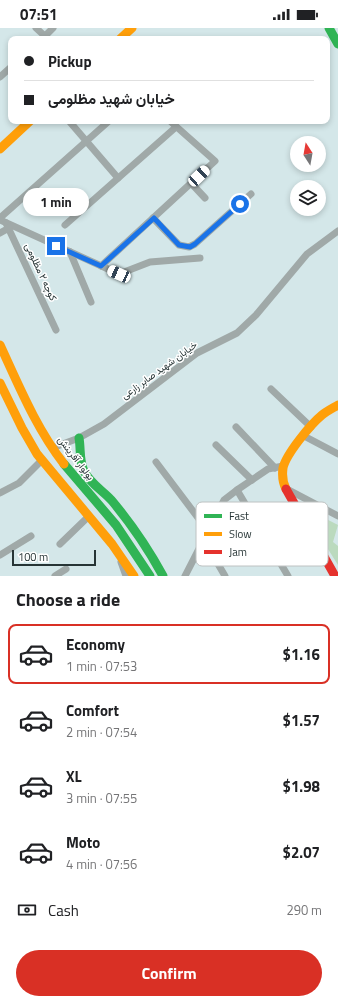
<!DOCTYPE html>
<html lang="en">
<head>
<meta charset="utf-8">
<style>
	body { margin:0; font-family:"Titillium Web",Vazirmatn,sans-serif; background:#f6f6f6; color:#202124; height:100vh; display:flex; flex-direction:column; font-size:15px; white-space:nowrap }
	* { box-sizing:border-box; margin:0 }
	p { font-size:13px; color:#757577 }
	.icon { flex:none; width:22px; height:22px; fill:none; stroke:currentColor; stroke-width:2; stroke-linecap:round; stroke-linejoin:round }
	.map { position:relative; height:548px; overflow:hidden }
	.sheet { display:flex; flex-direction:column; background:#fff; flex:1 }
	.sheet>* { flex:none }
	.guide { position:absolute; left:8px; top:8px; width:322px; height:88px; border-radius:8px; box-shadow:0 2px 6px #0003; display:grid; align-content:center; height:88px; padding:0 16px; background:#fff }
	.needle { width:26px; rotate:349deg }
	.controls { position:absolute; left:290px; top:108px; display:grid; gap:8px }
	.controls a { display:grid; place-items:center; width:36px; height:36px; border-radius:50%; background:#fff; box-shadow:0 2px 6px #0003; font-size:20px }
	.scale { position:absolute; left:12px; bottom:10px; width:84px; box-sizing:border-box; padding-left:4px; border:2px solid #263435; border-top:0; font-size:11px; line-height:14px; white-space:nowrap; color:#263435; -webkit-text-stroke:3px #fff; paint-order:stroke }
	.end { position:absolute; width:18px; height:18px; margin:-9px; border:5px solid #1a73e8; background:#fff; box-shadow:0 0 0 2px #fff }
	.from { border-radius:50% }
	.bubble { position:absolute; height:28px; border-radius:14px; background:#fff; box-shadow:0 2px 6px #0003; font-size:13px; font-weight:700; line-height:28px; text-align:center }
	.car { position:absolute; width:12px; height:24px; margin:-12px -6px; border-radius:5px; box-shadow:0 0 3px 1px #0007; background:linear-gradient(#fff 24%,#345 0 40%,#fff 0 76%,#345 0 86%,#fff 0) }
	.guide b { display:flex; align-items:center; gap:14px; height:38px; font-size:15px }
	.guide b+b { border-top:1px solid #e0e0e0 }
	.guide i { width:10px; height:10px; background:#202124 }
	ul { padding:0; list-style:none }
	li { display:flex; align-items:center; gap:12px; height:60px; margin:0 8px 6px; padding:0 8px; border:2px solid transparent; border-radius:8px }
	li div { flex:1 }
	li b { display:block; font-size:15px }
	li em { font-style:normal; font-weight:700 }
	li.on { border-color:#d93025 }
	li>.icon { width:36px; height:36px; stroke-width:1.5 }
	h2 { padding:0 16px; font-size:18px; line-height:48px }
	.pay { display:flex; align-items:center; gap:10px; height:44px; padding:0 16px; font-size:15px }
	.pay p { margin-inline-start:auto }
	.primary-button { display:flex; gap:8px; margin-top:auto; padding:8px 16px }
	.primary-button a { flex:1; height:46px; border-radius:24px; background:#d93025; color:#fff; font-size:16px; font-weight:700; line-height:46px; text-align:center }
	.status { display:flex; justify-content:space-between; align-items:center; height:28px; padding:0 20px; background:#fff; direction:ltr }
	.status svg { height:11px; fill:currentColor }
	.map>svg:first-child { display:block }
	.green { fill:#bbdabe }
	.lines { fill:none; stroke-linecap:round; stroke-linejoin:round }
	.street { stroke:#a0a9a8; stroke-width:7 }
	.fast { stroke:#30b455; stroke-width:9 }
	.slow { stroke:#ff9f0a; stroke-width:9 }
	.jam { stroke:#e5322d; stroke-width:9 }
	.route { stroke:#1a73e8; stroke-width:5 }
	.labels { text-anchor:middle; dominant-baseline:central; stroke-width:3; stroke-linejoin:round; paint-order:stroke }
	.street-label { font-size:10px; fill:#263435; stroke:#fff }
	.key { fill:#fff; stroke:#bec2c2; stroke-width:1 }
	.key-label { font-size:11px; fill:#263435 }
</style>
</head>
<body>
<div class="status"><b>07:51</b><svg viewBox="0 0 49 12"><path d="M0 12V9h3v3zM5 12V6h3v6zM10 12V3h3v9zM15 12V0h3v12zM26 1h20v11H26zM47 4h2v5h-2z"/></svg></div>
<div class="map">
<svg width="338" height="548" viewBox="0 0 338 548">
	<rect width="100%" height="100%" fill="#d4e7e9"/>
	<polygon class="green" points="301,478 338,497 333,514 338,518 338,537"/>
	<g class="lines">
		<g class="street">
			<polyline points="36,0 48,11"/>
			<polyline points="42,11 53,0"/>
			<polyline points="0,49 11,39"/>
			<polyline points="69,93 118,150"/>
			<polyline points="191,155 205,170"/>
			<polyline points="0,190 109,93"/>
			<polyline points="153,190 179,217 189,219 195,216 251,166"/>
			<polyline points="0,192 119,246 150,234 200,230"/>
			<polyline points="6,195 56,302"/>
			<polyline points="65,197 176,99"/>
			<polyline points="0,205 9,200"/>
			<polyline points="70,224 91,274"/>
			<polyline points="101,238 215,133 170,93"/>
			<polyline points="271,361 311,399"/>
			<polyline points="236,399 275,440"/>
			<polyline points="304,408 338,426"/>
			<polyline points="216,417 252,452"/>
			<polyline points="52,420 79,410 104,396 197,325 237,305 256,287 307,226 338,203"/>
			<polyline points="156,434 208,503"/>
			<polyline points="285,460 338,488"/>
			<polyline points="237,462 288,548"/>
			<polyline points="0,465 19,455 42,432"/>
			<polyline points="204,512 225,548"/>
			<polyline points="60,516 89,488"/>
			<polyline points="0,527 31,508"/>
			<polyline points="121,534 126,548"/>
			<polyline points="55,548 66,541"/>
			<polyline points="185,548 224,472 237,462 268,441 283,438"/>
		</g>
		<g class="fast">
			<polyline points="329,0 338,16"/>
			<path d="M79 410C81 421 79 433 84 443 90 456 105 464 113 474 132 497 149 522 163 548"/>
			<polyline points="64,436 116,497 150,548"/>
		</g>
		<g class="slow">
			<polyline points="120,11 132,0"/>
			<polyline points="0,121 30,93"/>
			<path d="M0 317C19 358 36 400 64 436"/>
			<polyline points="0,355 22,400 37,426 112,516 134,548"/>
			<path d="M286 461C283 455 282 447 283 440 286 426 311 396 322 387 327 383 333 380 338 377"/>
		</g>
		<polyline class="jam" points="286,461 335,548"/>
	</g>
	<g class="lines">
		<polyline class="route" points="56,218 101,238 154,190 179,217 190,219 195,216 240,176"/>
	</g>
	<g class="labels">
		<g class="street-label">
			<text transform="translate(41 244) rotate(65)">کوچه ۲ مظلومی</text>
			<text transform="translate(159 342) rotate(-36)">خیابان شهید صابر زارعی</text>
			<text transform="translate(76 430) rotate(52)">بولوار آفرینش</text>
		</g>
	</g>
	<rect x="196" y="474" width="132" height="64" rx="6" class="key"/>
	<rect x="204" y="486" width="18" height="4" fill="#30b455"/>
	<rect x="204" y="504" width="18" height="4" fill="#ff9f0a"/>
	<rect x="204" y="522" width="18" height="4" fill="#e5322d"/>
	<g class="key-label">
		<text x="229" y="492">Fast</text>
		<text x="229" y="510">Slow</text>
		<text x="229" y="528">Jam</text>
	</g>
</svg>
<div class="controls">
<a><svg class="needle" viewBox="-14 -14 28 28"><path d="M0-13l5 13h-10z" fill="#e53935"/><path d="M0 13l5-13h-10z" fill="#757577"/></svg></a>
<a><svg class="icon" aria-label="layers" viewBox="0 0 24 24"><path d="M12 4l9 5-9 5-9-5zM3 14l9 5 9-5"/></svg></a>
</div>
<div class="scale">100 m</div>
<i class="end from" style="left:240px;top:176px"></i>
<i class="end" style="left:56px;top:218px"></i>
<div class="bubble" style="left:23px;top:160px;width:66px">1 min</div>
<i class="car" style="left:199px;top:148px;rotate:47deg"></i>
<i class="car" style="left:119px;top:246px;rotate:294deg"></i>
<div class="guide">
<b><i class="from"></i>Pickup</b>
<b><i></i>خیابان شهید مظلومی</b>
</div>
</div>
<section class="sheet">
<h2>Choose a ride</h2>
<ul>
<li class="on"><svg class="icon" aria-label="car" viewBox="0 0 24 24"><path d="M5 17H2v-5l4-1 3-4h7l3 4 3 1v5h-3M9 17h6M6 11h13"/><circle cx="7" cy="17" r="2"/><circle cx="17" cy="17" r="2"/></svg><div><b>Economy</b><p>1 min · 07:53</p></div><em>$1.16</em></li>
<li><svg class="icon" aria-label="car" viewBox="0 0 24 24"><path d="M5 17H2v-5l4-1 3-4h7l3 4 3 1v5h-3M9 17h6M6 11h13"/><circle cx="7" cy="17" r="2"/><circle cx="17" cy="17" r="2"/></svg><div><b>Comfort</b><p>2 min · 07:54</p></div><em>$1.57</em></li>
<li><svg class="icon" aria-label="car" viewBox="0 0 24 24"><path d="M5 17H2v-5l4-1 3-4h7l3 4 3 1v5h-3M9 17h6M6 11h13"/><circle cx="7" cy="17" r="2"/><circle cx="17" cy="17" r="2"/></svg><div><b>XL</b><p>3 min · 07:55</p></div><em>$1.98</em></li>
<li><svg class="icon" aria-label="car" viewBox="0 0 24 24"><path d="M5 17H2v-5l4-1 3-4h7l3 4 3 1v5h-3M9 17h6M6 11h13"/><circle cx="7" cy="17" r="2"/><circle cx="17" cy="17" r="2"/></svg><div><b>Moto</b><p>4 min · 07:56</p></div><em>$2.07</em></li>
</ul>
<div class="pay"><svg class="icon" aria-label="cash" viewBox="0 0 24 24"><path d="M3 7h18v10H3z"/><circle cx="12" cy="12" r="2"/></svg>Cash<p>290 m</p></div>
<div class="primary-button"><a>Confirm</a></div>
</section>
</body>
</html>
